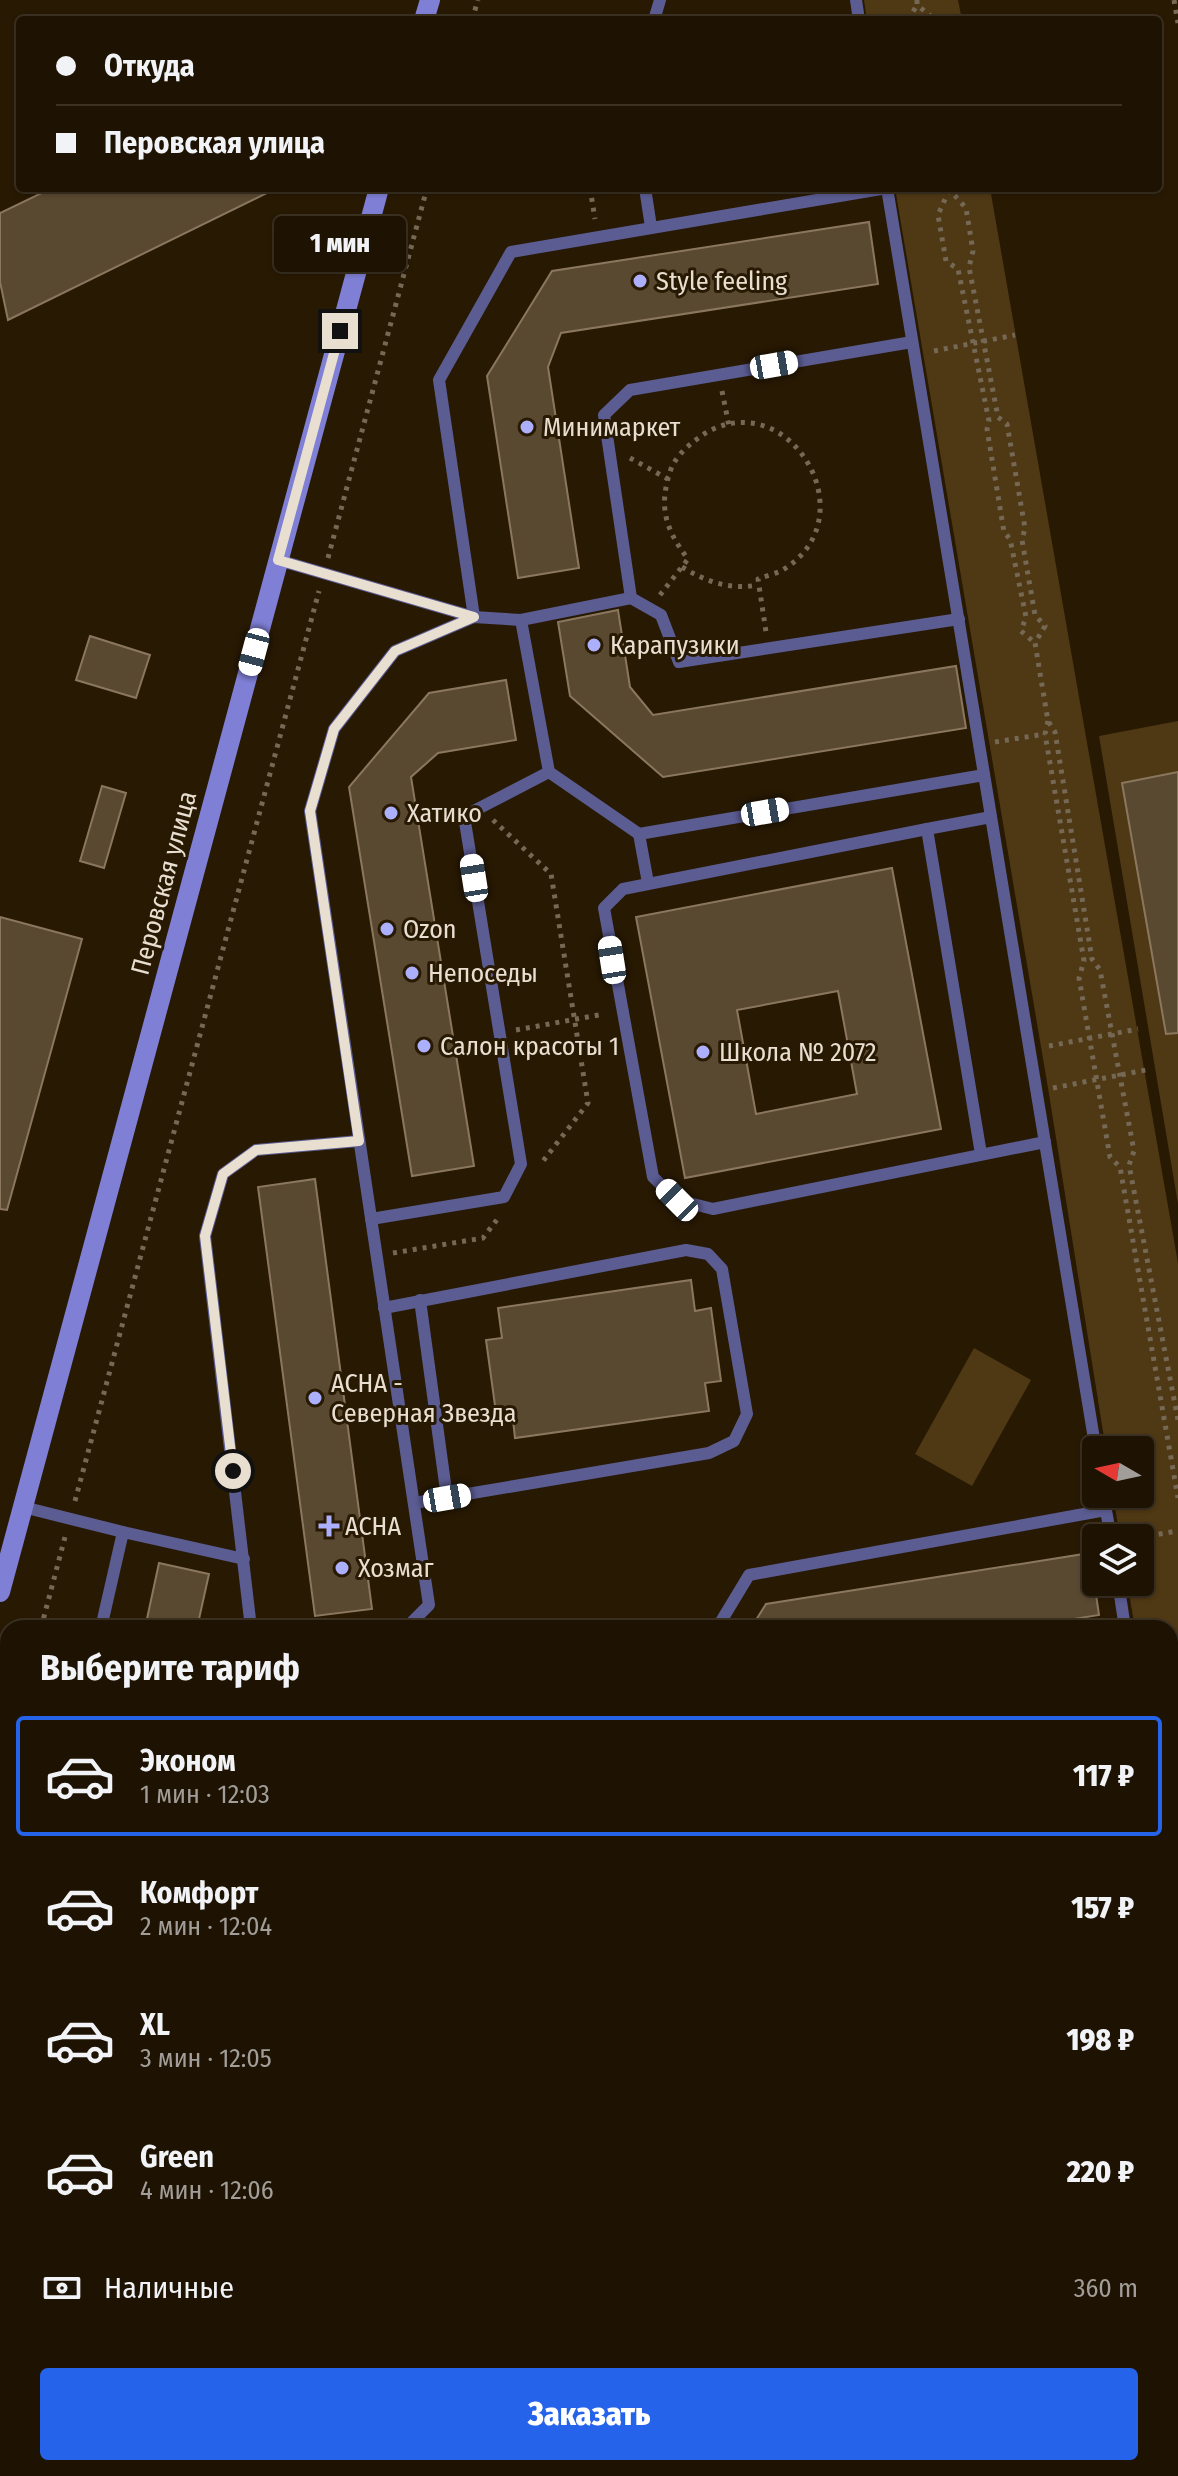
<!DOCTYPE html>
<html lang="ru">
<head>
<meta charset="utf-8">
<style>
	body { margin:0; font-family:"Fira Sans Condensed",sans-serif; background:#2b2011; color:#f1f3f6; height:100vh; display:flex; flex-direction:column; font-size:30px; white-space:nowrap }
	* { box-sizing:border-box; margin:0 }
	p { font-size:26px; color:#a19e99 }
	.icon { flex:none; width:44px; height:44px; fill:none; stroke:currentColor; stroke-width:2; stroke-linecap:round; stroke-linejoin:round }
	.map { position:relative; flex:1; overflow:hidden }
	.details { position:absolute; left:0px; top:1620px; width:1178px; height:856px; display:flex; flex-direction:column; background:#1e1302; border-radius:24px 24px 0 0; box-shadow:0 2px 6px #0004,0 0 0 2px #3c3224 }
	.details>* { flex:none }
	.guide { position:absolute; left:16px; top:16px; width:1146px; height:176px; border-radius:8px; box-shadow:0 2px 6px #0004,0 0 0 2px #3c3224; display:grid; align-content:center; height:176px; padding:0 40px; background:#1e1302 }
	.needle { width:52px; rotate:279deg }
	.tools { position:absolute; left:1082px; top:1436px; display:grid; gap:16px }
	.tools a { display:grid; place-items:center; width:72px; height:72px; border-radius:8px; background:#1e1302; box-shadow:0 2px 6px #0004,0 0 0 2px #3c3224; font-size:40px }
	.end { position:absolute; width:36px; height:36px; margin:-18px; border:10px solid #e9dfd1; background:#111; box-shadow:0 0 0 4px #111 }
	.from { border-radius:50% }
	.bubble { position:absolute; height:56px; border-radius:8px; background:#1e1302; box-shadow:0 2px 6px #0004,0 0 0 2px #3c3224; font-size:26px; font-weight:800; line-height:56px; text-align:center }
	.car { position:absolute; width:24px; height:48px; margin:-24px -12px; border-radius:10px; box-shadow:0 0 6px 2px #0007; background:linear-gradient(#fff 24%,#345 0 40%,#fff 0 76%,#345 0 86%,#fff 0) }
	.guide b { display:flex; align-items:center; gap:28px; height:76px; font-size:30px }
	.guide b+b { border-top:2px solid #3c3224 }
	.guide i { width:20px; height:20px; background:#f1f3f6 }
	ul { padding:0; list-style:none }
	li { display:flex; align-items:center; gap:24px; height:120px; margin:0 16px 12px; padding:0 24px; border:4px solid transparent; border-radius:8px }
	li div { flex:1 }
	li b { display:block; font-size:30px }
	li em { font-style:normal; font-weight:800 }
	li.selected { border-color:#2563eb }
	li>.icon { width:72px; height:72px; stroke-width:1.5 }
	h2 { padding:0 40px; font-size:36px; line-height:96px }
	.pay { display:flex; align-items:center; gap:20px; height:88px; padding:0 40px; font-size:30px }
	.pay p { margin-inline-start:auto }
	.cta { display:flex; gap:16px; margin-top:auto; padding:16px 40px }
	.cta a { flex:1; height:92px; border-radius:8px; background:#2563eb; color:#fff; font-size:32px; font-weight:800; line-height:92px; text-align:center }
	.map>svg:first-child { display:block }
	.green { fill:#4f3814 }
	.water { fill:#2b206f }
	.building { fill:#5a4931; stroke:#8a775e; stroke-width:2; fill-rule:evenodd }
	.lines { fill:none; stroke-linecap:round; stroke-linejoin:round }
	.path { stroke:#756855; stroke-width:5; stroke-dasharray:4 6; stroke-linecap:butt }
	.lane { stroke:#5b5c92; stroke-width:12 }
	.street { stroke:#5b5c92; stroke-width:20 }
	.secondary { stroke:#7f7fd6; stroke-width:20 }
	.route { stroke:#e9dfd1; stroke-width:10 }
	.poi-dot { fill:#acaffb; stroke:#281903; stroke-width:3 }
	.labels { text-anchor:middle; dominant-baseline:central; stroke-width:6; stroke-linejoin:round; paint-order:stroke }
	.poi-label { font-size:26px; fill:#e9dfd1; stroke:#281903; text-anchor:start }
	.street-label { font-size:26px; fill:#e9dfd1; stroke:#281903 }
</style>
</head>
<body>
<div class="map">
<svg width="1178" height="2476" viewBox="0 0 1178 2476">
	<rect width="100%" height="100%" fill="#281903"/>
	<g class="green">
		<polygon points="864,0 958,0 962,20 867,20"/>
		<polygon points="895,188 990,188 1178,1263 1178,1892 1170,1843 1170,1628 1135,1628 1127,1582 1140,1582 1140,1538 1120,1538 1113,1494 1140,1494 1140,1450 1106,1450 1048,1088"/>
		<polygon points="1178,721 1178,1204 1099,736"/>
		<polygon points="974,1348 1031,1380 972,1486 915,1454"/>
		<polygon points="0,2147 8,2148 8,2468 1170,2468 1170,2382 1178,2383 1178,2476 0,2476"/>
	</g>
	<polygon class="water" points="803,2468 1071,2468 1083,2470 1090,2476 803,2476"/>
	<g class="building">
		<polygon points="52,188 277,188 8,320 0,282 0,213"/>
		<polygon points="869,222 878,284 561,333 548,367 579,568 518,578 487,376 552,271"/>
		<polygon points="618,610 630,687 653,715 956,666 966,728 663,777 570,696 558,622"/>
		<polygon points="90,636 150,655 136,698 76,680"/>
		<polygon points="506,680 516,740 438,753 411,777 474,1166 412,1176 349,787 429,693"/>
		<polygon points="1178,772 1178,1033 1166,1034 1122,783"/>
		<polygon points="102,786 126,793 104,868 80,861"/>
		<path d="M892 868 941 1129 685 1178 636 917ZM838 991 857 1094 756 1114 737 1010Z"/>
		<polygon points="0,917 82,939 7,1210 0,1209"/>
		<polygon points="315,1179 372,1609 315,1616 258,1187"/>
		<polygon points="691,1280 695,1311 711,1308 721,1381 705,1383 709,1411 515,1438 512,1411 496,1413 486,1340 502,1338 498,1308"/>
		<polygon points="1090,1553 1099,1615 1018,1628 751,1628 766,1604"/>
		<polygon points="159,1563 209,1574 197,1628 145,1628"/>
	</g>
	<g class="lines">
		<g class="path">
			<polyline points="917,0 917,5 932,17 930,20"/>
			<polyline points="1174,0 1178,23"/>
			<polyline points="472,20 478,0"/>
			<polyline points="908,20 917,5"/>
			<polyline points="590,188 595,219"/>
			<polyline points="948,188 966,208 973,251 969,267 998,417 1007,424 1025,528 1022,540 1035,615 1045,626 1035,643 1048,721 1055,732 1092,959 1100,970 1134,1151 1129,1165 1178,1420"/>
			<polyline points="949,190 938,215 946,261 958,269 989,421 987,429 1004,532 1010,539 1026,617 1021,631 1035,643"/>
			<polyline points="934,351 1015,335"/>
			<polyline points="722,391 729,426"/>
			<polyline points="630,458 668,479"/>
			<polyline points="328,558 427,188"/>
			<path d="M682 567C707 582 729 590 758 585"/>
			<path d="M660 595 688 559C665 529 658 506 671 469 677 454 691 443 704 434 789 382 871 519 781 571 774 574 765 576 758 579L766 632"/>
			<polyline points="1048,721 1045,734 1084,961 1079,978 1110,1157 1120,1167 1178,1498"/>
			<polyline points="995,742 1045,734"/>
			<polyline points="493,820 551,874 588,1103 540,1165"/>
			<polyline points="516,1030 604,1014"/>
			<polyline points="1049,1046 1138,1029"/>
			<polyline points="1053,1088 1146,1070"/>
			<polyline points="393,1253 483,1238 499,1217"/>
			<polyline points="75,1501 319,591"/>
			<polyline points="1139,1538 1176,1531"/>
			<polyline points="41,1628 65,1537"/>
			<polyline points="1170,1651 1178,1649"/>
			<polyline points="0,1780 8,1751"/>
			<polyline points="0,2050 8,2052"/>
			<polyline points="0,2133 8,2134"/>
			<polyline points="1170,2283 1178,2284"/>
			<polyline points="1170,2359 1178,2361"/>
			<polyline points="0,2374 8,2371"/>
			<polyline points="1135,2468 1141,2476"/>
			<polyline points="149,2476 150,2468"/>
			<polyline points="249,2476 271,2468"/>
			<polyline points="492,2476 496,2468"/>
			<polyline points="754,2476 758,2468"/>
		</g>
		<g class="lane">
			<polyline points="856,0 859,20"/>
			<polyline points="654,20 660,0"/>
			<polyline points="645,188 651,227"/>
			<polyline points="887,188 1096,1451"/>
			<polyline points="912,342 630,390 604,415 631,598 661,615 679,662 959,619"/>
			<polyline points="278,560 474,617 439,380 511,252 887,188"/>
			<polyline points="521,620 549,772 639,834 984,775"/>
			<polyline points="927,829 991,817"/>
			<polyline points="639,834 648,883"/>
			<polyline points="981,1154 927,829 623,889 604,908 653,1177 677,1200 713,1209 1045,1142"/>
			<polyline points="371,1219 504,1197 521,1164 464,816 549,772"/>
			<polyline points="420,1300 447,1498"/>
			<polyline points="384,1308 686,1250 708,1254 722,1269 747,1414 734,1441 709,1453 414,1503"/>
			<polyline points="1103,1494 1111,1538"/>
			<polyline points="23,1507 123,1532"/>
			<polyline points="1118,1582 1125,1628"/>
			<polyline points="101,1628 123,1532 244,1559"/>
			<polyline points="251,1628 205,1236 223,1174 256,1150 359,1141"/>
			<polyline points="406,1628 429,1605 310,811 334,729 395,651 474,617 521,620 631,598"/>
			<polyline points="717,1628 749,1575 1106,1510"/>
			<polyline points="1170,1897 1178,1946"/>
			<polyline points="1170,1976 1178,1975"/>
			<polyline points="1170,2133 1178,2132"/>
			<polyline points="652,2476 653,2468"/>
		</g>
		<g class="street">
			<polyline points="0,2090 8,2092"/>
			<polyline points="1170,2327 1178,2328"/>
		</g>
		<g class="secondary">
			<polyline points="424,20 430,0"/>
			<polyline points="0,1592 379,188"/>
		</g>
	</g>
	<g class="lines">
		<polyline class="route" points="233,1471 205,1236 223,1174 256,1150 359,1141 310,811 334,729 395,651 474,617 278,560 340,331"/>
	</g>
	<g class="poi-dot">
		<circle cx="640" cy="281" r="8"/>
		<circle cx="527" cy="427" r="8"/>
		<circle cx="594" cy="645" r="8"/>
		<circle cx="391" cy="813" r="8"/>
		<circle cx="387" cy="929" r="8"/>
		<circle cx="412" cy="973" r="8"/>
		<circle cx="424" cy="1046" r="8"/>
		<circle cx="703" cy="1052" r="8"/>
		<circle cx="315" cy="1398" r="8"/>
		<path d="M325 1514h8v8h8v8h-8v8h-8v-8h-8v-8h8z"/>
		<circle cx="342" cy="1568" r="8"/>
	</g>
	<g class="labels">
		<g class="poi-label">
			<text x="656" y="281">Style feeling</text>
			<text x="543" y="427">Минимаркет</text>
			<text x="610" y="645">Карапузики</text>
			<text x="407" y="813">Хатико</text>
			<text x="403" y="929">Ozon</text>
			<text x="428" y="973">Непоседы</text>
			<text x="440" y="1046">Салон красоты 1</text>
			<text x="719" y="1052">Школа № 2072</text>
			<text x="331" y="1383">АСНА -<tspan x="331" dy="30">Северная Звезда</tspan></text>
			<text x="345" y="1526">АСНА</text>
			<text x="358" y="1568">Хозмаг</text>
		</g>
		<g class="street-label">
			<text transform="translate(164 883) rotate(-75)">Перовская улица</text>
		</g>
	</g>
</svg>
<div class="tools">
<a><svg class="needle" viewBox="-14 -14 28 28"><path d="M0-13l5 13h-10z" fill="#e53935"/><path d="M0 13l5-13h-10z" fill="#a19e99"/></svg></a>
<a><svg class="icon" aria-label="layers" viewBox="0 0 24 24"><path d="M12 4l9 5-9 5-9-5zM3 14l9 5 9-5"/></svg></a>
</div>
<i class="end from" style="left:233px;top:1471px"></i>
<i class="end" style="left:340px;top:331px"></i>
<div class="bubble" style="left:274px;top:216px;width:132px">1 мин</div>
<i class="car" style="left:774px;top:365px;rotate:80deg"></i>
<i class="car" style="left:254px;top:652px;rotate:195deg"></i>
<i class="car" style="left:765px;top:812px;rotate:80deg"></i>
<i class="car" style="left:474px;top:878px;rotate:351deg"></i>
<i class="car" style="left:612px;top:960px;rotate:351deg"></i>
<i class="car" style="left:677px;top:1200px;rotate:315deg"></i>
<i class="car" style="left:447px;top:1498px;rotate:80deg"></i>
<div class="guide">
<b><i class="from"></i>Откуда</b>
<b><i></i>Перовская улица</b>
</div>
<section class="details">
<h2>Выберите тариф</h2>
<ul>
<li class="selected"><svg class="icon" aria-label="car" viewBox="0 0 24 24"><path d="M5 17H2v-5l4-1 3-4h7l3 4 3 1v5h-3M9 17h6M6 11h13"/><circle cx="7" cy="17" r="2"/><circle cx="17" cy="17" r="2"/></svg><div><b>Эконом</b><p>1 мин · 12:03</p></div><em>117 ₽</em></li>
<li><svg class="icon" aria-label="car" viewBox="0 0 24 24"><path d="M5 17H2v-5l4-1 3-4h7l3 4 3 1v5h-3M9 17h6M6 11h13"/><circle cx="7" cy="17" r="2"/><circle cx="17" cy="17" r="2"/></svg><div><b>Комфорт</b><p>2 мин · 12:04</p></div><em>157 ₽</em></li>
<li><svg class="icon" aria-label="car" viewBox="0 0 24 24"><path d="M5 17H2v-5l4-1 3-4h7l3 4 3 1v5h-3M9 17h6M6 11h13"/><circle cx="7" cy="17" r="2"/><circle cx="17" cy="17" r="2"/></svg><div><b>XL</b><p>3 мин · 12:05</p></div><em>198 ₽</em></li>
<li><svg class="icon" aria-label="car" viewBox="0 0 24 24"><path d="M5 17H2v-5l4-1 3-4h7l3 4 3 1v5h-3M9 17h6M6 11h13"/><circle cx="7" cy="17" r="2"/><circle cx="17" cy="17" r="2"/></svg><div><b>Green</b><p>4 мин · 12:06</p></div><em>220 ₽</em></li>
</ul>
<div class="pay"><svg class="icon" aria-label="cash" viewBox="0 0 24 24"><path d="M3 7h18v10H3z"/><circle cx="12" cy="12" r="2"/></svg>Наличные<p>360 m</p></div>
<div class="cta"><a>Заказать</a></div>
</section>
</div>
</body>
</html>
